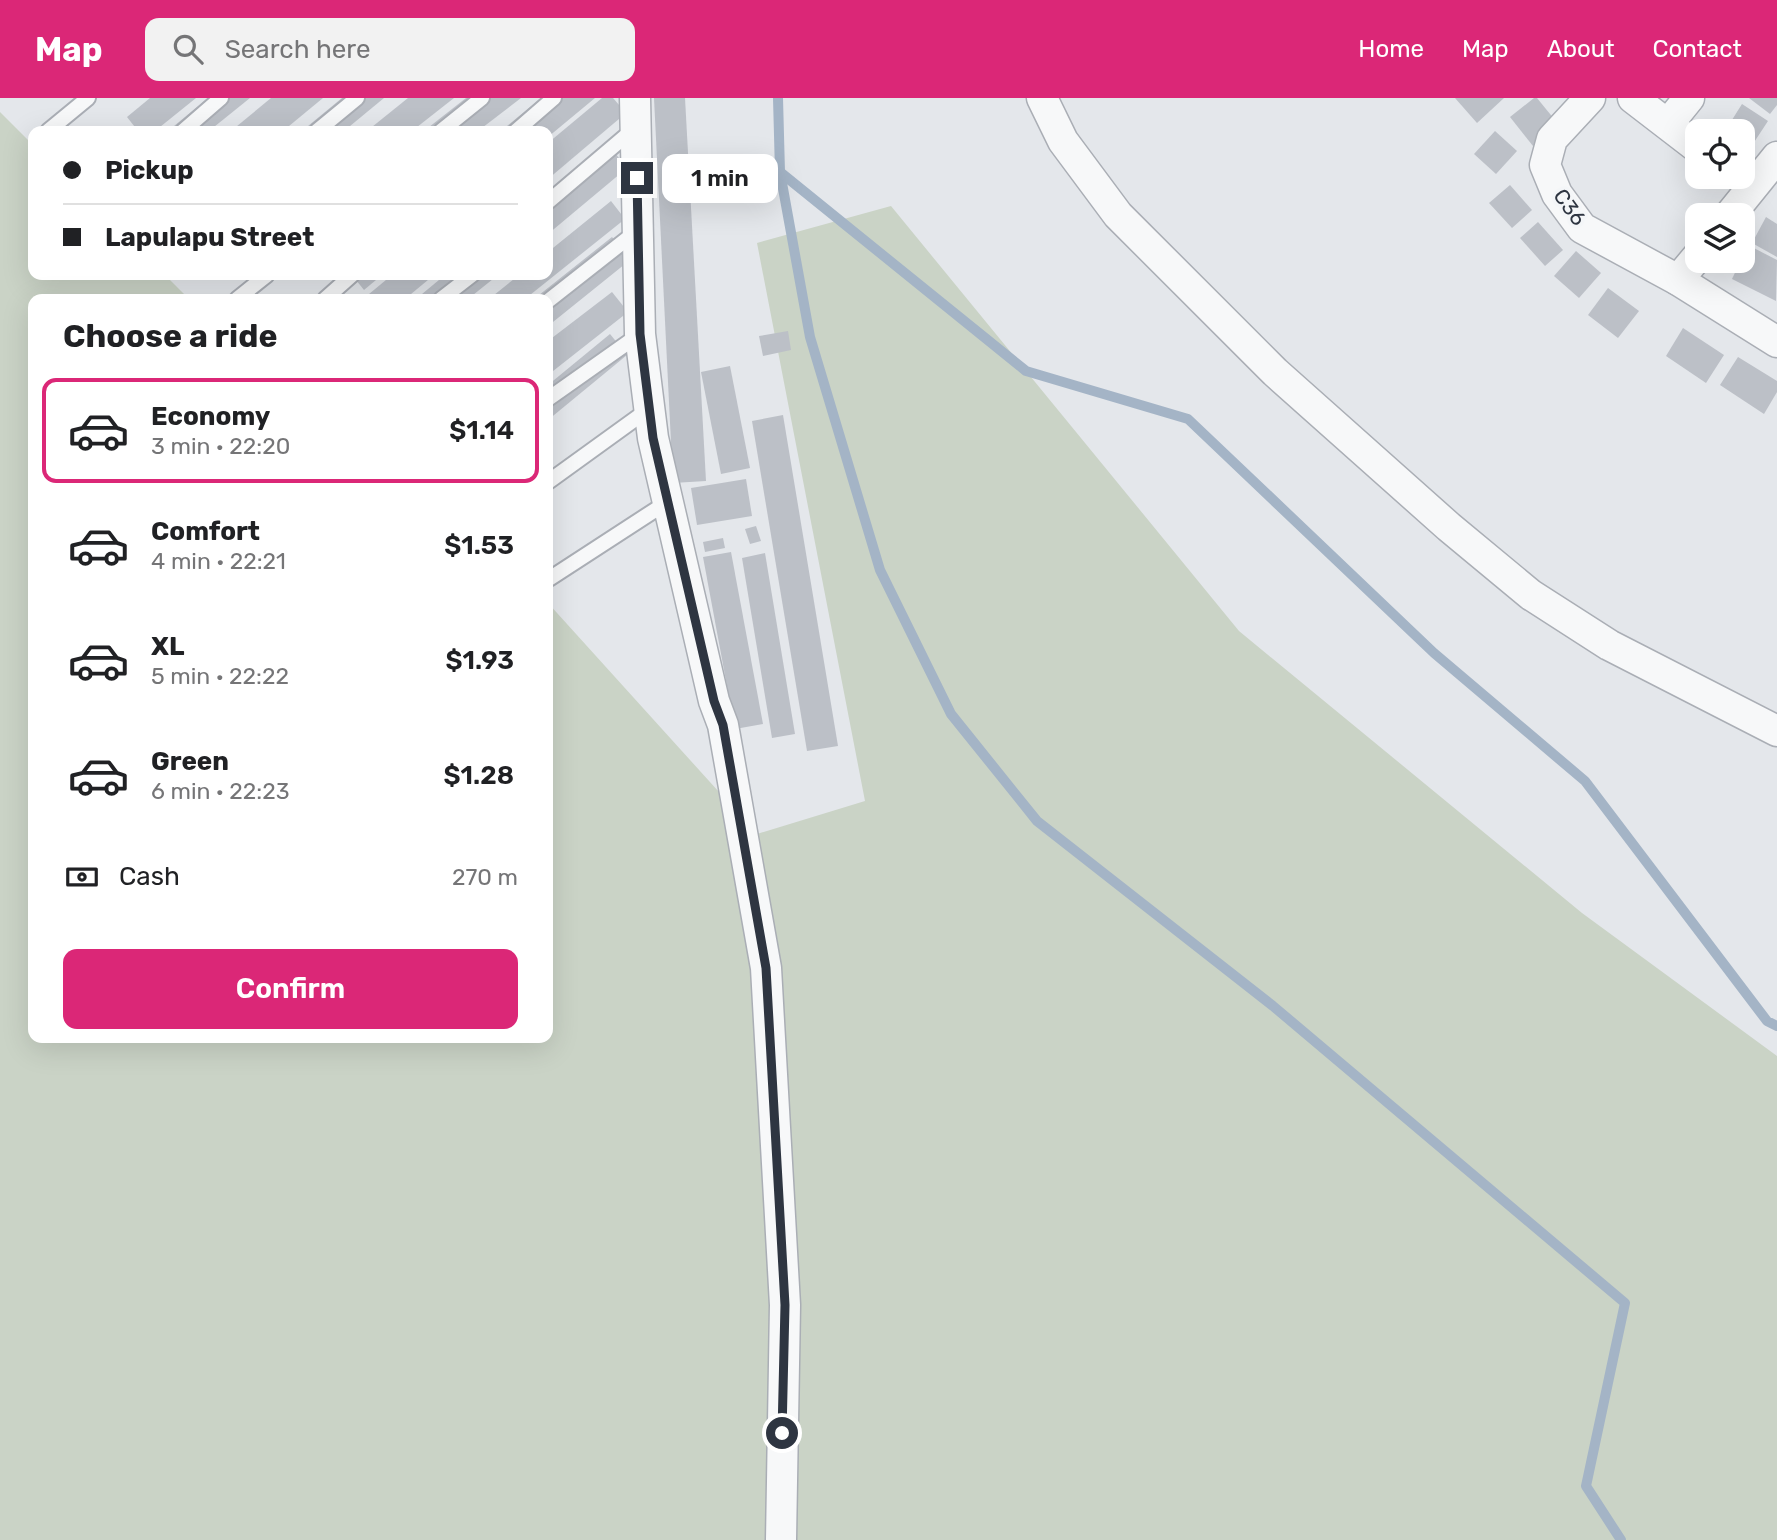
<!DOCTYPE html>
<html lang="en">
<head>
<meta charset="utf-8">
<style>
	body { margin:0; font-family:Rubik,sans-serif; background:#f2f2f2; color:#202124; height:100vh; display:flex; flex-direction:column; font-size:26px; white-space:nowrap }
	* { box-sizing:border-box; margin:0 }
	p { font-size:23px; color:#757577 }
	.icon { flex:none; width:38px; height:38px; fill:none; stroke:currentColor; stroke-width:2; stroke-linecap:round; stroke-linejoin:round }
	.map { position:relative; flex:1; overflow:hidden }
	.sheet { position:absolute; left:28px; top:196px; width:525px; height:749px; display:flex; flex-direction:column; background:#fff; border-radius:14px; box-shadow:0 7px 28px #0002 }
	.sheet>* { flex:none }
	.guide { position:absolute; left:28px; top:28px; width:525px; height:154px; border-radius:14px; box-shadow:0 7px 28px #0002; display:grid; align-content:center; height:154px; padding:0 35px; background:#fff }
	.controls { position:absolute; left:1685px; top:21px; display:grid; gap:14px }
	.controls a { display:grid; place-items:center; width:70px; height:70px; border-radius:14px; background:#fff; box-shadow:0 7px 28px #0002; font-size:35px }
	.end { position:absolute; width:32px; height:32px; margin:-16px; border:9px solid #2e3541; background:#fff; box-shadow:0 0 0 4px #fff }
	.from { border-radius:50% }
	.bubble { position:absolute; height:49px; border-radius:14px; background:#fff; box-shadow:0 7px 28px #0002; font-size:23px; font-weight:600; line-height:49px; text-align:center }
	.guide b { display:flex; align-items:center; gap:24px; height:66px; font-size:26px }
	.guide b+b { border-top:2px solid #e0e0e0 }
	.guide i { width:18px; height:18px; background:#202124 }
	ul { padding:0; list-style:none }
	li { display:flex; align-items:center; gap:21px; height:105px; margin:0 14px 10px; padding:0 21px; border:4px solid transparent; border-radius:14px }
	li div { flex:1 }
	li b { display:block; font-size:26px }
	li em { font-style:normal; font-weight:600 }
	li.current { border-color:#db2777 }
	li>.icon { width:63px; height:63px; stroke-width:1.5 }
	h2 { padding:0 35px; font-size:32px; line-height:84px }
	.pay { display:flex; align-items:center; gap:18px; height:77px; padding:0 35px; font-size:26px }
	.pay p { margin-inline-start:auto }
	.primary-button { display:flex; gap:14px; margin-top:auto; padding:14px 35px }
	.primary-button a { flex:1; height:80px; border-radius:14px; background:#db2777; color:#fff; font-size:28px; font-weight:600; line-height:80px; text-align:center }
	header { display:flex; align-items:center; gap:42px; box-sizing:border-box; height:98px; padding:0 35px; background:#db2777; color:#fff }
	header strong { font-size:33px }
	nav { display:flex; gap:38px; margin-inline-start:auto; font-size:24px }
	.search { width:490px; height:63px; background:#f2f2f2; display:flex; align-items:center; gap:18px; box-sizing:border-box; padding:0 24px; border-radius:14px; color:#757577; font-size:26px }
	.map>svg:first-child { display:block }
	.green { fill:#cad3c6 }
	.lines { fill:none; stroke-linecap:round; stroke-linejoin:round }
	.stream { stroke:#a4b4c6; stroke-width:10 }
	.building { fill:#bcc0c7 }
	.service-casing { stroke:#aaaeb5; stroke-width:18 }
	.minor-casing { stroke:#aaaeb5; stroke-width:33 }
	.service { stroke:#f7f8f9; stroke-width:14 }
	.minor { stroke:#f7f8f9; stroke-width:30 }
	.route { stroke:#2e3541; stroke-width:9 }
	.labels { text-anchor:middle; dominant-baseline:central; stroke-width:7; stroke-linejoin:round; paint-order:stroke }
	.street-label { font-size:21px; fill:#2e3541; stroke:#f4f6f8 }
</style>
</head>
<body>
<header>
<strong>Map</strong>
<div class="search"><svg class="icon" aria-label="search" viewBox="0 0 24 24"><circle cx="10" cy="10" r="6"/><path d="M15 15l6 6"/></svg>Search here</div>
<nav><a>Home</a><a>Map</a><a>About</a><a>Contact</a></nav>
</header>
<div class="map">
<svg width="1777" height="1442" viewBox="0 0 1777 1442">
	<rect width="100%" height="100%" fill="#e4e7eb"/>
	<polygon class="green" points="0,14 33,47 33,177 165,177 189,201 33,201 33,940 548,940 548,505 757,736 865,703 757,145 891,108 1239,533 1582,815 1777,958 1777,1442 0,1442"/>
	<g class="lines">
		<g class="stream">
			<polyline points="778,0 780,74 810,239 880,472 951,616 1037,723 1273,908 1625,1205 1586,1388 1621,1442"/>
			<polyline points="780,74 1026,273 1188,321 1434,555 1585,683 1767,923 1777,928"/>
		</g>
	</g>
	<g class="building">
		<polygon points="150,0 196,0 155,33 138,33 127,19"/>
		<polygon points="208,0 250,0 209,33 168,33"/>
		<polygon points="271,0 323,0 283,33 231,33"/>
		<polygon points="342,0 384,0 344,33 302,33"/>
		<polygon points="408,0 454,0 412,33 367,33"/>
		<polygon points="466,0 521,0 478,33 424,33"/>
		<polygon points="541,0 595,0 548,39 548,33 501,33"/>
		<polygon points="602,0 613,0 626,15 548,81 548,45"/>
		<polygon points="654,0 685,0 706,383 673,385"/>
		<polygon points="1455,0 1504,0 1477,25"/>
		<polygon points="1534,0 1537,0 1559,27 1533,48 1510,19"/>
		<polygon points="1749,0 1777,0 1777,7 1770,16"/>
		<polygon points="1742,6 1768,23 1745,58 1743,33 1725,33"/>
		<polygon points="1495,33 1517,53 1496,76 1474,56"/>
		<polygon points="607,45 627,70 548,136 548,94"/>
		<polygon points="1510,87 1532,112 1512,130 1489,105"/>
		<polygon points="611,103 625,121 525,201 489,201 519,177 548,177 548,154"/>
		<polygon points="1766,119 1777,126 1777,159 1752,145"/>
		<polygon points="1538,124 1563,152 1545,168 1520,140"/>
		<polygon points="612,139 630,162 548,228 548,201 534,201"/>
		<polygon points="1748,147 1777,162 1776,203 1732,181"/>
		<polygon points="1576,153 1601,175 1579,200 1554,178"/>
		<polygon points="352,177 382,177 364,192"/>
		<polygon points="392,177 434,177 405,201 363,201"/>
		<polygon points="445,177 498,177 468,201 416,201"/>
		<polygon points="1608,190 1639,213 1618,240 1588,217"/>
		<polygon points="612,194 628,214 548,277 548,243"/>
		<polygon points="1683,230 1724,257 1706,285 1666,258"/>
		<polygon points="788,233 791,252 763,258 759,238"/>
		<polygon points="610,236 627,257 548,322 548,287"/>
		<polygon points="1738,259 1777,283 1777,294 1764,316 1720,287"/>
		<polygon points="730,268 750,370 721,376 701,274"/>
		<polygon points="783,317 838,648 807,653 752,323"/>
		<polygon points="746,381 752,418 697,427 691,390"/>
		<polygon points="756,428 761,443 750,446 745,431"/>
		<polygon points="723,440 725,450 705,454 703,444"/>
		<polygon points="731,454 763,626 735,631 703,459"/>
		<polygon points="765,455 795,636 772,640 742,460"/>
	</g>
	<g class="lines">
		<g class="service-casing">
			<g id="service">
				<polyline points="48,33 88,0"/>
				<polyline points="183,33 221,0"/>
				<polyline points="317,33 357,0"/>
				<polyline points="441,33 482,0"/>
				<polyline points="516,33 554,0"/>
				<polyline points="548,104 635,30"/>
				<polyline points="237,201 267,177"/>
				<polyline points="325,201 352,177"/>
				<polyline points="441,201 472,177"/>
				<polyline points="548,203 637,133"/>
				<polyline points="548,301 640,236"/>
				<polyline points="548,384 649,311"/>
				<polyline points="549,481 669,403"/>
			</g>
		</g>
		<g class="minor-casing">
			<g id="minor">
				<polyline points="635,0 640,236 653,340 714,603 723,627 766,870 785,1207 781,1442"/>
				<polyline points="1042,0 1063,43 1118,117 1275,274 1449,429 1531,497 1609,547 1777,633"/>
				<polyline points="1590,0 1552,41 1545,67 1557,96 1582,130 1678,182 1777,244"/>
				<polyline points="1633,0 1698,50"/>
				<polyline points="1668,26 1689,0"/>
				<polyline points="1730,117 1777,59"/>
				<polyline points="1678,182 1698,158"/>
			</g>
		</g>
		<use href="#service" class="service"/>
		<use href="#minor" class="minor"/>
	</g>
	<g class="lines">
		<polyline class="route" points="637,80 640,236 653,340 714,603 723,627 766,870 785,1207 782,1335"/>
	</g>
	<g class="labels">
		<g class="street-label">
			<text transform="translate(1570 109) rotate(54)">C36</text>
		</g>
	</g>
</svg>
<div class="controls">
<a><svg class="icon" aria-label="locate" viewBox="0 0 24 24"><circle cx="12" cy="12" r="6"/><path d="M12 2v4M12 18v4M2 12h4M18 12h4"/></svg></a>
<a><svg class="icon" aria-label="layers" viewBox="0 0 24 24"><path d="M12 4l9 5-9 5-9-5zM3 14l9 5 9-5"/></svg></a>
</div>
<i class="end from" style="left:782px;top:1335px"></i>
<i class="end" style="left:637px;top:80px"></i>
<div class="bubble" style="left:662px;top:56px;width:116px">1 min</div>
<div class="guide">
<b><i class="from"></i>Pickup</b>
<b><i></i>Lapulapu Street</b>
</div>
<section class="sheet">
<h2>Choose a ride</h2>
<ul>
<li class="current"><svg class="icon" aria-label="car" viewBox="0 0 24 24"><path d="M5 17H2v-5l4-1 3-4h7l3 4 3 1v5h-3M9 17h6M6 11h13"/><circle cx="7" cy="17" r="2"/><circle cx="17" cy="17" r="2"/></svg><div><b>Economy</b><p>3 min · 22:20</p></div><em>$1.14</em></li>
<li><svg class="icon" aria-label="car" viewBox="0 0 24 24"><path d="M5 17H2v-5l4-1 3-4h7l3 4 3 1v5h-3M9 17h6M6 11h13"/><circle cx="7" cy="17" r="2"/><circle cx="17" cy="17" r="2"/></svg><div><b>Comfort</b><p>4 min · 22:21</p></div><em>$1.53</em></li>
<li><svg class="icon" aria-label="car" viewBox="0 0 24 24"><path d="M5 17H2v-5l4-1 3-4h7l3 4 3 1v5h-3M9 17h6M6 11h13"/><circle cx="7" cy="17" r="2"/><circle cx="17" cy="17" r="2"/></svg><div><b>XL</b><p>5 min · 22:22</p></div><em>$1.93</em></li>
<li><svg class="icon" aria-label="car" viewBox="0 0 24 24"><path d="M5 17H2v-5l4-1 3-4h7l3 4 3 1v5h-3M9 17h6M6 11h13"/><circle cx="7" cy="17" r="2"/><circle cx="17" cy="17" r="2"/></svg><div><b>Green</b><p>6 min · 22:23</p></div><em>$1.28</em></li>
</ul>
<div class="pay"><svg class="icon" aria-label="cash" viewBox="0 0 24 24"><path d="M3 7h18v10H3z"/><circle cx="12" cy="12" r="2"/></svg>Cash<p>270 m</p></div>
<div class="primary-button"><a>Confirm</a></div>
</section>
</div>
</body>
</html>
